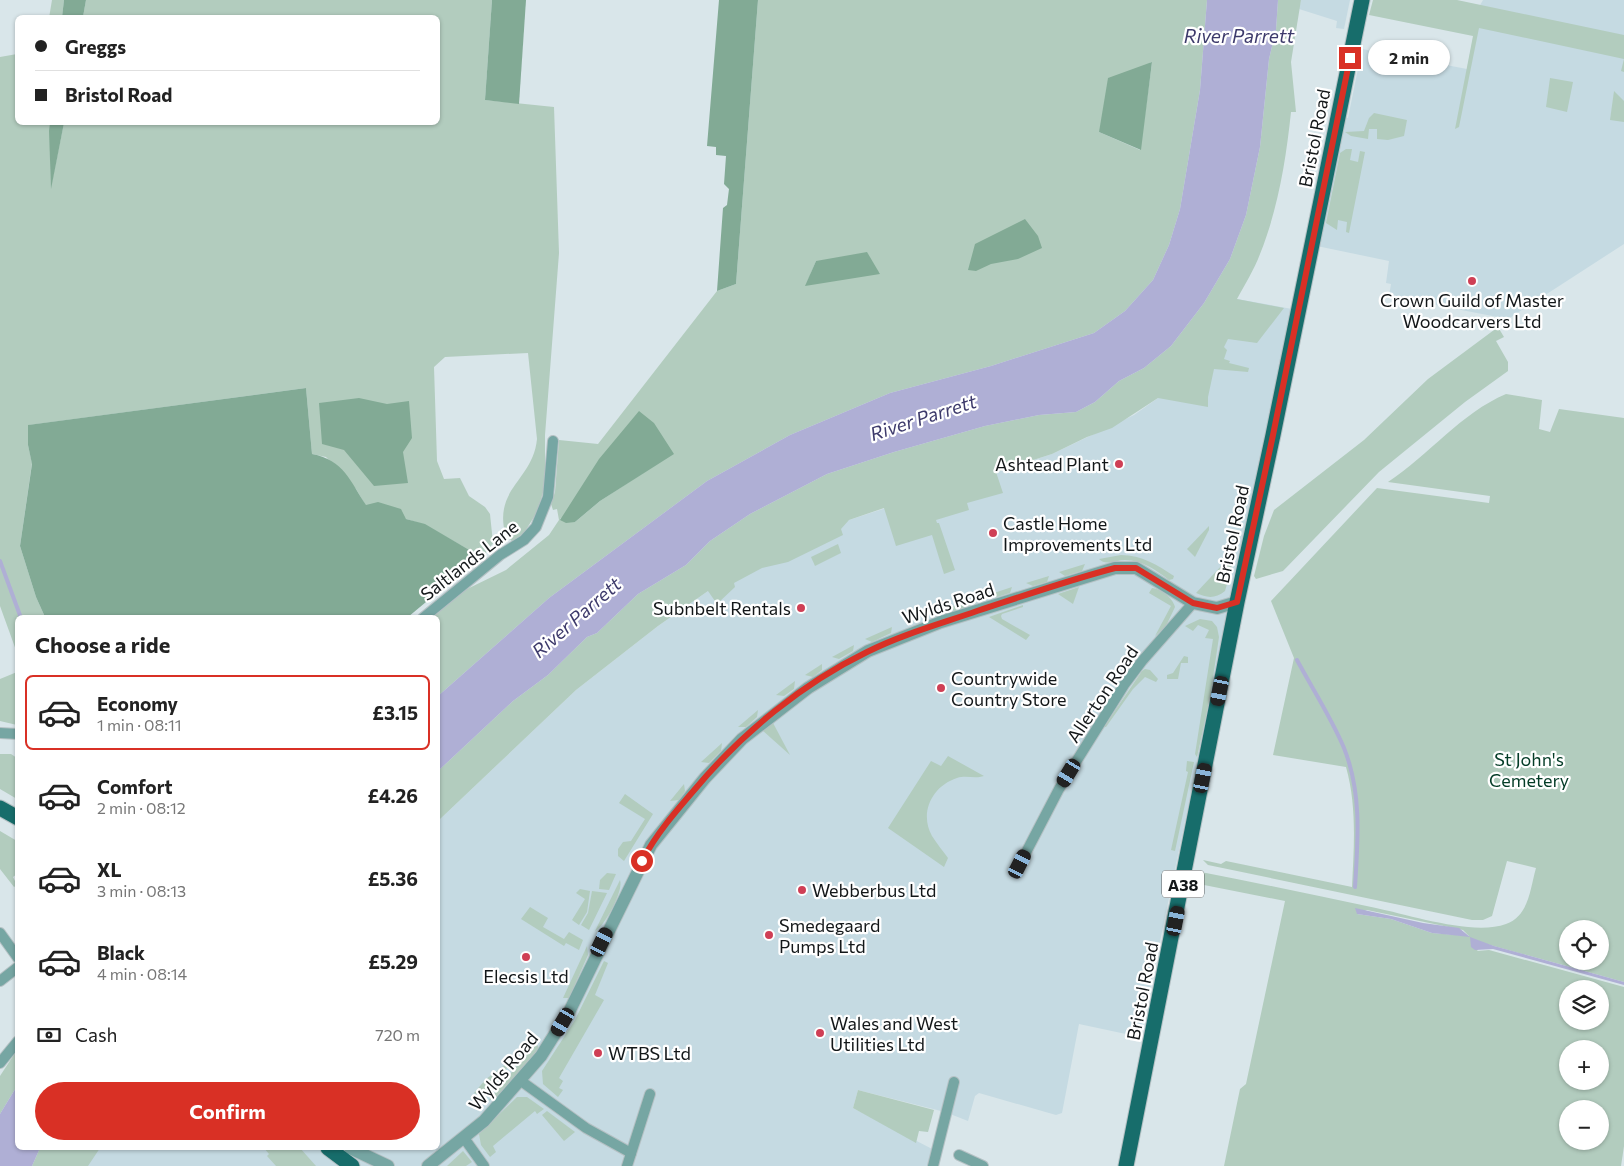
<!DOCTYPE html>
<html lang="en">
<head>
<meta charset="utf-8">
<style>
	body { margin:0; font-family:Commissioner,sans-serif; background:#f6f6f6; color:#222; height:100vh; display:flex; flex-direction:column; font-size:19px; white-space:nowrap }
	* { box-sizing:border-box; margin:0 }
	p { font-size:16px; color:#767676 }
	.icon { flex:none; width:28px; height:28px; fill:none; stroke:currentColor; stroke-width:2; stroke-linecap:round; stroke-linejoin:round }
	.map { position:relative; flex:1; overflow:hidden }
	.side { position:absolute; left:15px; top:615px; width:425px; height:535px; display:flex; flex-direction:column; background:#fff; border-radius:8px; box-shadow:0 1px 4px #0004 }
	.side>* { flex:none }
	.guide { position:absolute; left:15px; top:15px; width:425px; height:110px; border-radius:8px; box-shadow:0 1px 4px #0004; display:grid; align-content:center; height:110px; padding:0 20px; background:#fff }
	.tools { position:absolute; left:1559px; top:920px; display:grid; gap:10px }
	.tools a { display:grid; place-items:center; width:50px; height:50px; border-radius:50%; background:#fff; box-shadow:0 1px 4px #0004; font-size:25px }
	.end { position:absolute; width:22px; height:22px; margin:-11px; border:6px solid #d93025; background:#fff; box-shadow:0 0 0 2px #fff }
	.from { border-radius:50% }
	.bubble { position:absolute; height:35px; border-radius:18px; background:#fff; box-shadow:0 1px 4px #0004; font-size:16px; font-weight:700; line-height:35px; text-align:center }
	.car { position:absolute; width:15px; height:30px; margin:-15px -8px; border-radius:6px; box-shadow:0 0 4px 1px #0007; background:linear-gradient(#222 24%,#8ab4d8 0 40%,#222 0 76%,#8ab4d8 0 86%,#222 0) }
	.guide b { display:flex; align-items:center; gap:18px; height:48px; font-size:19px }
	.guide b+b { border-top:1px solid #e0e0e0 }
	.guide i { width:12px; height:12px; background:#222 }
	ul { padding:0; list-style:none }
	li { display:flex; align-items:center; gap:15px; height:75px; margin:0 10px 8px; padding:0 10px; border:2px solid transparent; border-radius:8px }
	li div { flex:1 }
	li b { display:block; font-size:19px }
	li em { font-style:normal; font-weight:700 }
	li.selected { border-color:#d93025 }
	li>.icon { width:45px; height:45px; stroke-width:1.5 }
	h2 { padding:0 20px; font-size:22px; line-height:60px }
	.pay { display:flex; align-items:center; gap:12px; height:55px; padding:0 20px; font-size:19px }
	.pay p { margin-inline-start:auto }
	.button { display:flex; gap:10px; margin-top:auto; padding:10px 20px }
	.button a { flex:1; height:58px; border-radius:30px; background:#d93025; color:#fff; font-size:20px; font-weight:700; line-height:58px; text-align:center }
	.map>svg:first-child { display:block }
	.built { fill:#c5dae2 }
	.green { fill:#b2ccbe; fill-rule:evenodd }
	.forest { fill:#82aa95 }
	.water { fill:#afafd5 }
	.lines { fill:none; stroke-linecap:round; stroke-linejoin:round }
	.stream { stroke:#afafd5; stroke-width:4 }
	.minor-casing { stroke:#b5c1c4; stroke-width:12 }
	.tertiary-casing { stroke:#b5c1c4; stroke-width:14 }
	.primary-casing { stroke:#b5c1c4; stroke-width:17 }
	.minor { stroke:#76a6a3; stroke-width:10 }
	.tertiary { stroke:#76a6a3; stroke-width:12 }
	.primary { stroke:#176d6b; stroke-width:15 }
	.route { stroke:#d93025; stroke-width:6 }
	.poi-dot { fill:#cf3f55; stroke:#fff; stroke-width:2 }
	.labels { text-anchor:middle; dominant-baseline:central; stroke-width:4.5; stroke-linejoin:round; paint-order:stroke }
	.shield { fill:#fff; stroke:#5a5d5e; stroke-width:1 }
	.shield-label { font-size:16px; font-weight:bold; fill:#131719 }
	.street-label { font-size:18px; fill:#131719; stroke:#fff }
	.poi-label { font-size:18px; fill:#131719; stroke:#fff; text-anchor:start }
	.park-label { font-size:18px; fill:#043c27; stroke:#fff }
	.water-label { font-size:19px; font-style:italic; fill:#3d3a6b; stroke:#fff }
</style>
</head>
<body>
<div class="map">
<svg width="1624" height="1166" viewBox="0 0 1624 1166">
	<rect width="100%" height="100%" fill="#d9e6ea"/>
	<g class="built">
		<polygon points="1301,0 1350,0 1344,29 1336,28 1337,21 1299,9"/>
		<polygon points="1483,0 1624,0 1624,244 1508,319 1389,296 1391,284 1386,283 1389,261 1312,245 1337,117 1348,118 1362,49 1467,69 1479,7"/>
		<polygon points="1237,299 1292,309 1140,1037 1079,1024 1062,1113 1056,1115 979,1093 975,1096 968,1121 945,1112 858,1090 853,1108 936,1151 933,1166 77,1166 91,1148 438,1148 438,821 576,690 658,626 708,591 849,520 1052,454 1134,415 1158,398"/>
	</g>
	<g class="green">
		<polygon points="52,0 64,0 62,17 49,18"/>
		<path d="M86 0H492L485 100 554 107 559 253 545 435V486L537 512 524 533 519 538 512 541 506 537C492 488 533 481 537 439L528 353 445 357 434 367 437 461 444 479 460 478 469 496 485 507 490 514 493 543 485 554 471 551 425 525 366 506 356 489 326 457 312 454 306 388 29 425 28 445 32 463 20 546 36 597 45 617 18 618 17 653 0 606V57L17 54 18 122 50 123 51 186 64 123 438 122V18L83 17Z"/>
		<path d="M758 0H1207L1200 90 1180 209 1169 245 1153 280 1125 311 1094 333 991 366 890 393 790 435 707 481 549 598 438 696V618H430L461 592 506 570 549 535 559 520 557 509 553 510 551 504 555 492 559 440 598 444 717 291 736 284ZM1151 62 1152 63 1140 150 1099 132ZM816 261 880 273 806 285ZM674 453 600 501 575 522 560 519Z"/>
		<path d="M1278 0H1301L1291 62 1296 112H1291C1286 160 1278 209 1260 254 1254 270 1245 284 1237 299L1284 308 1257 343 1228 339 1224 347 1227 350 1224 359 1230 361 1229 363 1249 368 1248 372 1214 369 1208 397V407L1158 398 1112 428 1087 437 1052 454 996 472 1003 493 967 503 969 510 936 520 937 523H939L955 570 944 574 932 535 896 546 884 508 849 520 841 529 843 535 788 562 762 568 734 583 735 587 717 604 708 591 658 626 576 690 438 821V771L513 701 548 675 587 637 597 633 638 594 686 565 710 541 750 514 827 474 894 452 985 426 1039 415 1076 412 1095 402 1119 381 1144 368 1171 346 1204 303 1230 259 1246 215 1260 147 1269 59 1276 30Z"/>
		<polygon points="1373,0 1457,0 1624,35 1624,72 1621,71 1624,59 1479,28 1459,127 1455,129 1473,36 1374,16 1369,15"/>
		<polygon points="1550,78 1573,82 1567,112 1546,107"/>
		<polygon points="1614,91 1624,101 1624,122 1610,120"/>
		<polygon points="1374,113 1407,120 1404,136 1388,140 1377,139 1377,129 1369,129 1368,139 1351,136 1345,132 1364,131 1369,118"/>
		<polygon points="1346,149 1352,149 1350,160 1358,162 1360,151 1365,152 1349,233 1346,232 1347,222 1338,220 1337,230 1326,223 1340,153"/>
		<polygon points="1498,327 1504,337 1496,341 1508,362 1508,371 1465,402 1379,472 1283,571 1256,579 1254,576 1264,536 1274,510 1364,440 1428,379"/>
		<path d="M1506 394 1542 400 1539 429 1550 432 1559 409 1624 418V982L1483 943 1477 951 1489 950 1624 987V1146L1621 1166H1224L1240 1089 1246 1084 1285 901 1194 883 1197 873 1201 872C1259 883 1317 896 1376 908 1410 915 1473 936 1506 924 1529 916 1530 889 1536 868L1507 861 1492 916 1483 920H1472L1208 865 1203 860 1221 864 1226 861 1352 887C1354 846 1357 806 1346 767L1273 755 1294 658 1271 601 1377 488 1489 503 1490 496 1388 482C1429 455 1461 413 1506 394ZM1367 910 1463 930 1469 936 1432 933 1391 919 1357 914ZM1568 929H1600V961H1568ZM1568 989H1600V1021H1568ZM1568 1049H1600V1081H1568ZM1568 1109H1600V1141H1568Z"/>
		<polygon points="1209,526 1209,530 1195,557 1187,549"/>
		<polygon points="838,544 841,553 815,566 811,557"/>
		<path d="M1237 549 1225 591C1215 599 1207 598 1196 593Z"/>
		<path d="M1121 555C1142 555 1157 565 1174 576L1173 579 1169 580C1156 570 1142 560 1125 560 1117 560 1105 566 1099 559Z"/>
		<polygon points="1085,564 1082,571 1065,576 1059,572"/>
		<polygon points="1049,576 1047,582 1033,586 1026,583"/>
		<polygon points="1012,587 1010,593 997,597 991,594"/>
		<polygon points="1079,587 1073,604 1058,594"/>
		<path d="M1152 588C1161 589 1173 598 1175 607L1166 626 1155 636 1171 606 1149 593Z"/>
		<polygon points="979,598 975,604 955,611 947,608"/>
		<polygon points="1023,605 1023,607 1002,614 1001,616 1002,619 1030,635 1026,640 989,617"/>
		<polygon points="1200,619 1212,621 1217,627 1219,637 1210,698 1197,757 1195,754 1213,639 1205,638 1209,630 1198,625 1193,631 1185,626"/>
		<polygon points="892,627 891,633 872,642 865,639"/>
		<polygon points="854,645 853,651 839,659 832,657"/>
		<polygon points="1184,656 1188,657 1188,663 1181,663 1178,679 1167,679 1167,675 1173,673"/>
		<polygon points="822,664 822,670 813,677 805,675"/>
		<polygon points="1145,669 1150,670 1158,679 1156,682 1145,677 1133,689 1106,727 1104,727 1142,671"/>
		<polygon points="17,672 17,725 0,721 0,679"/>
		<polygon points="795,681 794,689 784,696 776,695"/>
		<polygon points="758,710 757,717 746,727 738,727"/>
		<polygon points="772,721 790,755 762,730"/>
		<polygon points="722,743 721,751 709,763 701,762"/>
		<polygon points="0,754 11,754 17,758 17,799 0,789"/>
		<path d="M948 756 984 776C975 779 966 775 957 778 932 786 919 813 932 836 937 844 943 851 948 858L944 867 888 828 931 761 941 766Z"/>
		<polygon points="1187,761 1194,762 1175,851 1171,850 1188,772 1186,771"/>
		<polygon points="684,784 685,791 679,800 670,801"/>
		<polygon points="625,794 653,814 624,861 618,856 618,849 623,842 631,841 645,819 619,803"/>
		<polygon points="0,831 17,841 17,874 13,877 17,885 14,887 0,869"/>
		<polygon points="607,873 616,874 609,890 599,889 600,880"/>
		<path d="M620 880C624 890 605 926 595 931Z"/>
		<polygon points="580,889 590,891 587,912 579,925 572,920 585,899 576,893"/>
		<polygon points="592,891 607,893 589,930 581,925 588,913"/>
		<polygon points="530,907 548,918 543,927 564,939 569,932 583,940 579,950 566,943 564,946 521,919"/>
		<polygon points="587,946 588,955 569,998 563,998"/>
		<polygon points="604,961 608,963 595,995 604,1000 559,1078 563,1081 559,1088 563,1090 558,1097 543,1084 542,1071 575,1020"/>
		<path d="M536 1043 539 1048C527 1063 506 1096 488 1101Z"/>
		<polygon points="17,1050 17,1086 0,1114 0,1076"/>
		<polygon points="517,1056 487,1092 479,1095 474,1093 486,1079"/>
		<polygon points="858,1090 934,1110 928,1132 919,1131 916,1143 853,1108"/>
		<polygon points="517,1097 527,1097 544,1109 537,1114 535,1111 493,1146 496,1152 490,1157 481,1145 479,1134"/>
		<polygon points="547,1111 575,1132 564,1141 542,1115"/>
		<polygon points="40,1148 100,1148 88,1166 32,1166"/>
		<polygon points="264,1148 300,1148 316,1166 276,1166 267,1156 269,1154"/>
		<polygon points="463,1151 472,1162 466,1166 447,1166"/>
	</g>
	<g class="forest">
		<polygon points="64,0 86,0 83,17 62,17"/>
		<polygon points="492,0 526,0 519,104 485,100"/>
		<polygon points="719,0 758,0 736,284 717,291 723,208 727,205 729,189 724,184 726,156 716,155 716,147 707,146"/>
		<polygon points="1152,62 1141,150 1099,132 1108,78"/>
		<polygon points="50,123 64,123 51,189 49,131"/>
		<polygon points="1025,219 1038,236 1042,248 1018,259 991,264 976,271 968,270 975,244"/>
		<polygon points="867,252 880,274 805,286 816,261"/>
		<path d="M306 388 312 454C344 460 350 481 366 505L378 502 401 509 406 519 425 524 471 551 468 567 408 617H45L36 597 20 546 32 464 28 445V425Z"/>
		<polygon points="359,398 387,404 409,401 412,438 403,452 408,483 374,486 344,450 322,444 319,403"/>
		<polygon points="639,411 654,423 674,454 600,501 575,522 566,523 560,520 599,459"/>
	</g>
	<g class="water">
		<polygon points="1207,0 1278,0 1276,30 1269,59 1260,147 1246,215 1230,259 1204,303 1171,346 1144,368 1119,381 1095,402 1076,412 1039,415 985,426 894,452 827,474 750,514 710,541 686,565 638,594 597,633 587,637 548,675 513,701 438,771 438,696 549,598 707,481 790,435 890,393 991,366 1094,333 1125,311 1153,280 1169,245 1180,209 1200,90"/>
		<polygon points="1355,908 1423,923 1459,928 1470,937 1494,946 1624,982 1624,985 1493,949 1475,950 1471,947 1470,937 1432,933 1391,919 1357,914"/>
		<polygon points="17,1086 18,1148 40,1148 32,1166 0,1166 0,1114"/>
	</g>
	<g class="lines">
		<g class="stream">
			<polyline points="0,561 21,618"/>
			<path d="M1297 660C1312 688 1332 719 1344 748 1362 793 1358 840 1355 887"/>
		</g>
		<g class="minor-casing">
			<g id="minor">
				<polyline points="423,618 500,555 524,540 536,527 548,497 553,441"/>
				<polyline points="0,733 18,734"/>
				<polyline points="1020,864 1059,789 1124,685 1142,661 1193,603"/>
				<polyline points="0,933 18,958"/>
				<polyline points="0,981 18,967"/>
				<polyline points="0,1063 18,1041"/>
				<polyline points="521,1081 586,1128 631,1153"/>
				<polyline points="464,1138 484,1166"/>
				<polyline points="959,1155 983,1166"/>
				<polyline points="627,1166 650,1094"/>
				<polyline points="933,1166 954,1082"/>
			</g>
		</g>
		<g class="tertiary-casing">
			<g id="tertiary">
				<polyline points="350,1148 388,1166"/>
				<polyline points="428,1166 484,1121 541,1056 570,1010 651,845 705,778 742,739 808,688 868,651 941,622 1115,568 1136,568 1193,603 1217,608 1237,602"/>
			</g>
		</g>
		<g class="primary-casing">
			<g id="primary">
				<polyline points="0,808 18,818"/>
				<polyline points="328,1148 352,1166"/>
				<polyline points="1126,1166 1237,602 1273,435 1362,0"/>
			</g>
		</g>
		<use href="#minor" class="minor"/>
		<use href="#tertiary" class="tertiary"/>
		<use href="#primary" class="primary"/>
	</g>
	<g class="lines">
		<path class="route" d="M642 861C656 834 676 811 696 788 742 733 803 683 867 652 903 634 940 624 977 611 1023 596 1069 580 1115 568H1136L1193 603 1217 608 1237 602 1273 435 1350 58"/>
	</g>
	<g class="poi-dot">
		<circle cx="1472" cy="281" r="5"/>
		<circle cx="1119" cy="464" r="5"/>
		<circle cx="993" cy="533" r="5"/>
		<circle cx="801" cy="608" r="5"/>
		<circle cx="941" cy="688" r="5"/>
		<circle cx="802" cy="890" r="5"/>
		<circle cx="769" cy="935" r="5"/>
		<circle cx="526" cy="957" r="5"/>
		<circle cx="820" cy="1033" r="5"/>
		<circle cx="598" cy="1053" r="5"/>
	</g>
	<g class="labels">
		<rect class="shield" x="1162" y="870.5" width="42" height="27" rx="4"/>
		<g class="shield-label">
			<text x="1183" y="884">A38</text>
		</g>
		<g class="street-label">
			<text transform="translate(1314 138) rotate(-79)">Bristol Road</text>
			<text transform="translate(1232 534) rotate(-78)">Bristol Road</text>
			<text transform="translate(469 560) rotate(-38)">Saltlands Lane</text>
			<text transform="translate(948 603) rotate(-18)">Wylds Road</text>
			<text transform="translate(1102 694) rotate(-56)">Allerton Road</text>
			<text transform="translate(1142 991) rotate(-79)">Bristol Road</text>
			<text transform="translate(503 1071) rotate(-50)">Wylds Road</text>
		</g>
		<g class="poi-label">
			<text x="1472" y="300" text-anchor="middle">Crown Guild of Master<tspan x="1472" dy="21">Woodcarvers Ltd</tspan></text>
			<text x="1109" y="464" text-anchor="end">Ashtead Plant</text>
			<text x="1003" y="523">Castle Home<tspan x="1003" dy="21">Improvements Ltd</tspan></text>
			<text x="791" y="608" text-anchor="end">Subnbelt Rentals</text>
			<text x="951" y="678">Countrywide<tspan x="951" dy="21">Country Store</tspan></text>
			<text x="812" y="890">Webberbus Ltd</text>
			<text x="779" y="925">Smedegaard<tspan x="779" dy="21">Pumps Ltd</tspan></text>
			<text x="526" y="976" text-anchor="middle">Elecsis Ltd</text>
			<text x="830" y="1023">Wales and West<tspan x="830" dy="21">Utilities Ltd</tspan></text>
			<text x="608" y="1053">WTBS Ltd</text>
		</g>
		<g class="park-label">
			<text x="1529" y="759">St John's<tspan x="1529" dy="21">Cemetery</tspan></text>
		</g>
		<g class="water-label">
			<text x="1239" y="35">River Parrett</text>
			<text transform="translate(923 417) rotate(-18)">River Parrett</text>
			<text transform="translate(576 617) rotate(-41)">River Parrett</text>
		</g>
	</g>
</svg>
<div class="tools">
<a><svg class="icon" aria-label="locate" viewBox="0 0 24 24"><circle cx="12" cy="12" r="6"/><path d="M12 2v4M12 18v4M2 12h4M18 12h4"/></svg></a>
<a><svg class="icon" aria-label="layers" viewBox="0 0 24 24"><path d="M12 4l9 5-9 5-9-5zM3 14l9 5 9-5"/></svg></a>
<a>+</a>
<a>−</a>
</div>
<i class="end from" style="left:642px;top:861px"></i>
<i class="end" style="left:1350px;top:58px"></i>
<div class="bubble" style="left:1368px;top:40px;width:82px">2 min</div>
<i class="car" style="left:1220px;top:691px;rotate:191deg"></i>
<i class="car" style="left:1069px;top:773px;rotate:211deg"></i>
<i class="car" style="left:1203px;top:778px;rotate:11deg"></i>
<i class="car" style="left:1020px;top:864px;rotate:27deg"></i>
<i class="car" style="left:1176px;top:921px;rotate:11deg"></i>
<i class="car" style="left:602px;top:942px;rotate:26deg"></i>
<i class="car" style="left:563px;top:1022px;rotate:210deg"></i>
<div class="guide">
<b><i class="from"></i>Greggs</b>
<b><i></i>Bristol Road</b>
</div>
<section class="side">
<h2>Choose a ride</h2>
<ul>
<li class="selected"><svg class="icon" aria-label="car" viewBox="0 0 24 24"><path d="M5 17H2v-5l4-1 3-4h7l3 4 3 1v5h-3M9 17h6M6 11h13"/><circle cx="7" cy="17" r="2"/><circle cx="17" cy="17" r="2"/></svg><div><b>Economy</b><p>1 min · 08:11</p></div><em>£3.15</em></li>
<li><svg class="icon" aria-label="car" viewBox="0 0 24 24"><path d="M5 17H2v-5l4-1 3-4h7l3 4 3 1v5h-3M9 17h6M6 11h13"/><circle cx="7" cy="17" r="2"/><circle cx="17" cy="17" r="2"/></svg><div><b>Comfort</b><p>2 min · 08:12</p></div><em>£4.26</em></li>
<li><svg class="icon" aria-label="car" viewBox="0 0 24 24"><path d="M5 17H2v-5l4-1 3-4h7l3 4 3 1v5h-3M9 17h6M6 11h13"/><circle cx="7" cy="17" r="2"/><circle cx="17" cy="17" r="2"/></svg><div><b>XL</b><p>3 min · 08:13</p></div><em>£5.36</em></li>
<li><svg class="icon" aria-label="car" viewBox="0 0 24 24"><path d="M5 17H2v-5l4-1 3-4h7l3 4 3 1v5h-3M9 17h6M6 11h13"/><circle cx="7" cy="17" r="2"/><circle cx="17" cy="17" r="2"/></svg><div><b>Black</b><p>4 min · 08:14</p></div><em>£5.29</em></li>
</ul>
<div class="pay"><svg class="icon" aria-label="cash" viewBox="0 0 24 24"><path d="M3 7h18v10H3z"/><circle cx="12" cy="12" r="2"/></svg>Cash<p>720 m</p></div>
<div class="button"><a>Confirm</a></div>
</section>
</div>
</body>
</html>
